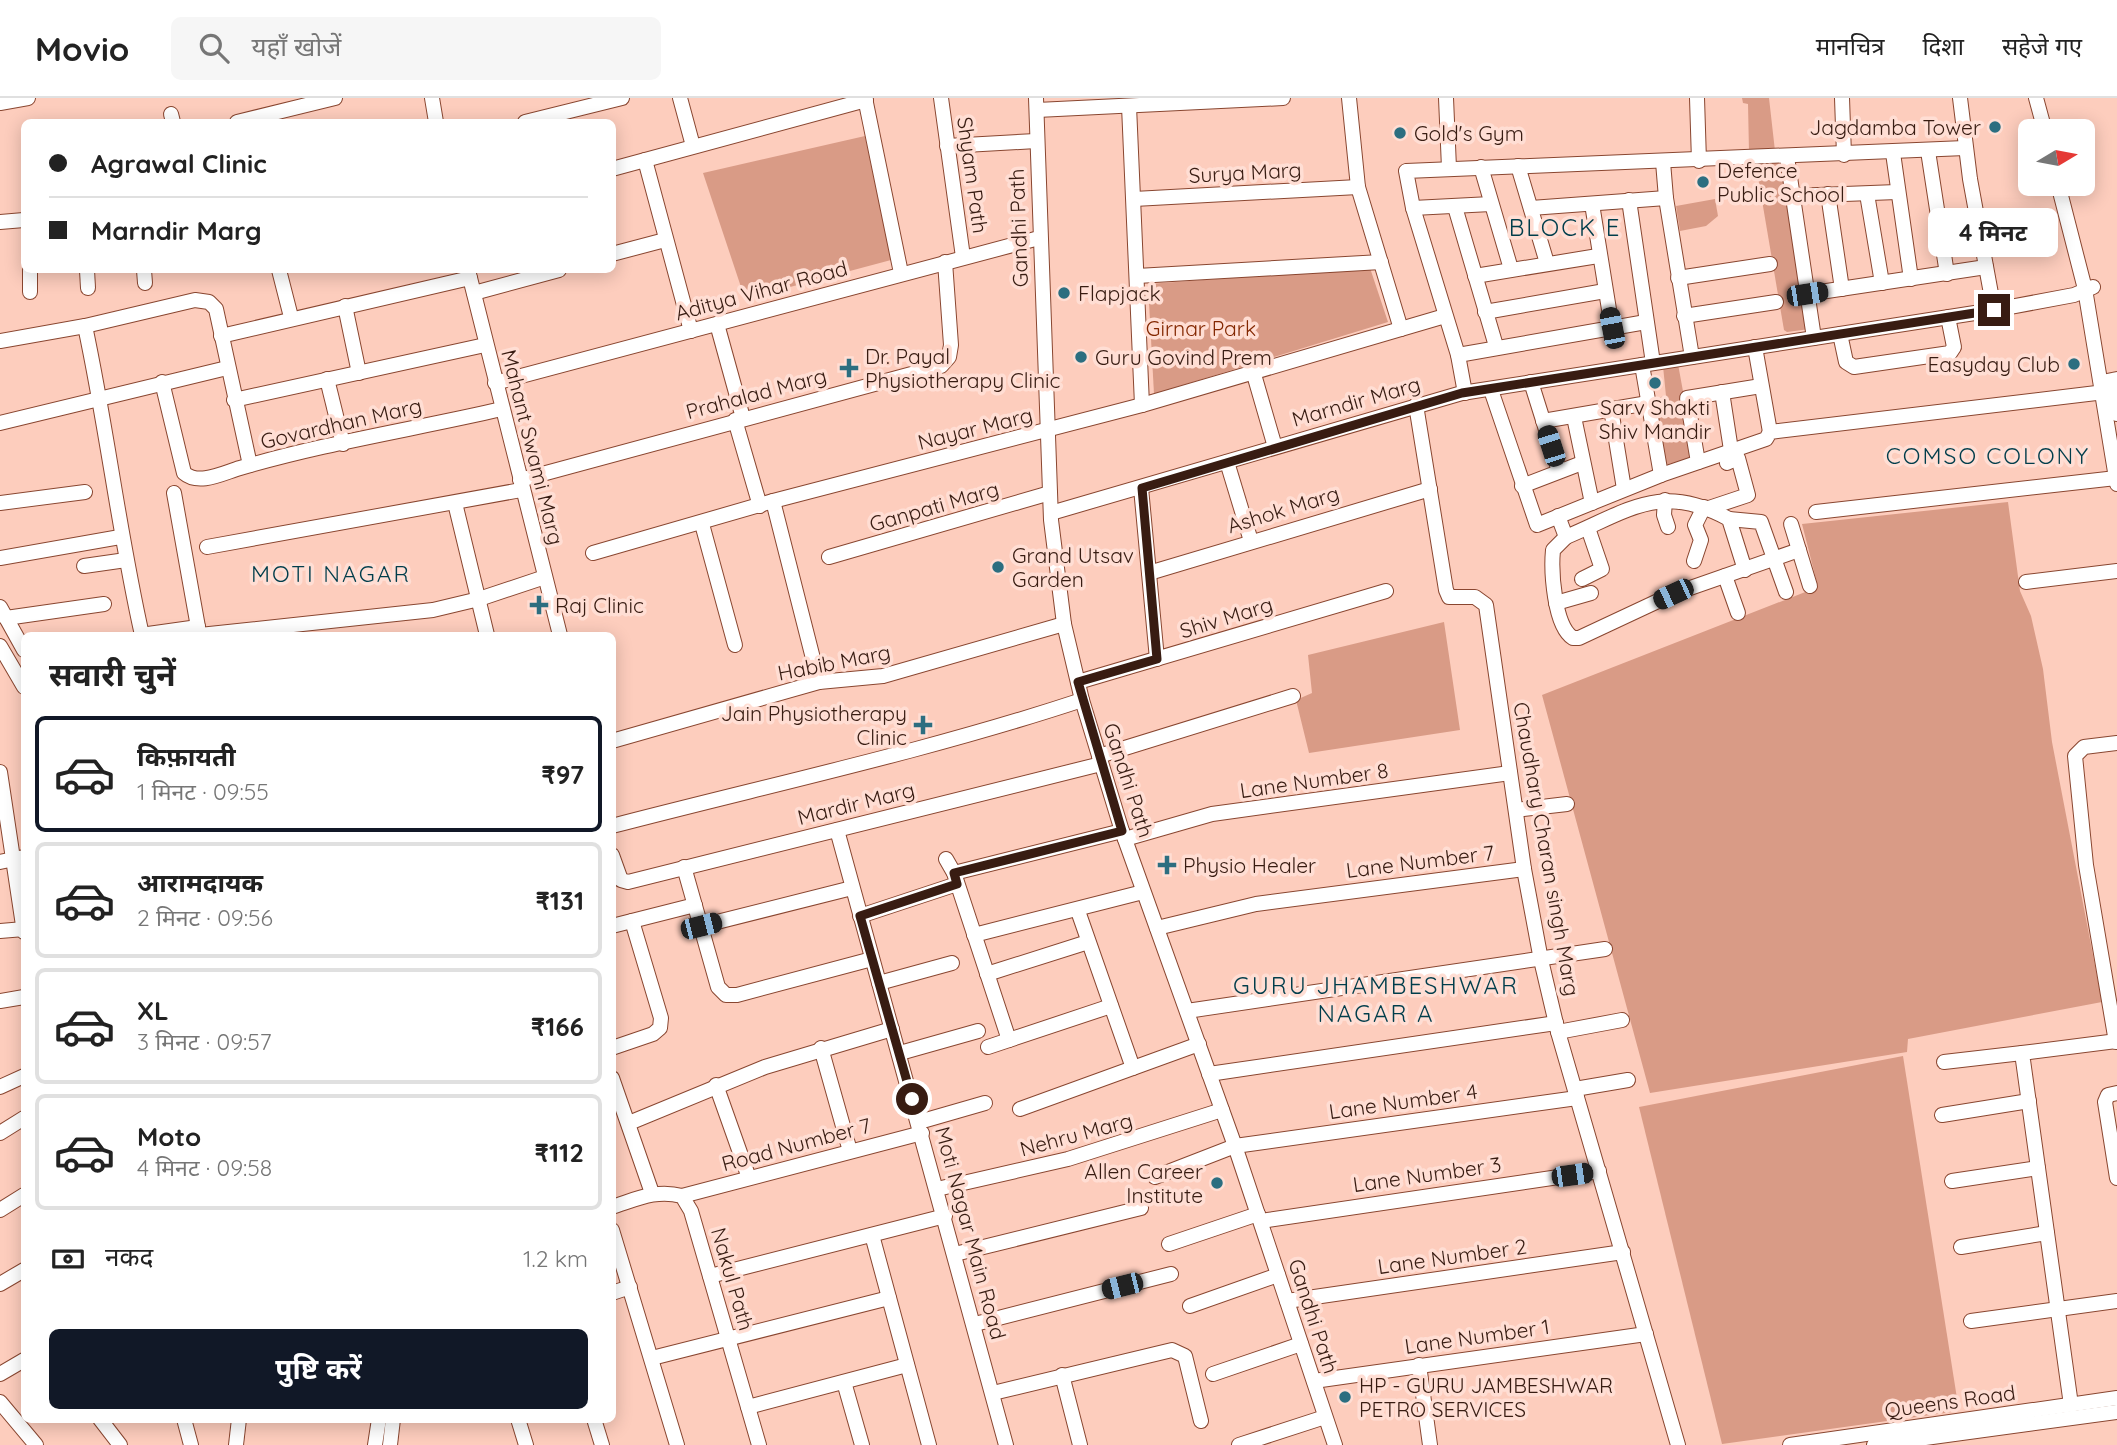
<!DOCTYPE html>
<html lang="hi">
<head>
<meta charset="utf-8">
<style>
	body { margin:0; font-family:Quicksand,"Noto Sans Devanagari",sans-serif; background:#f6f6f6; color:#222; height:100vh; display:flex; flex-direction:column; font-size:26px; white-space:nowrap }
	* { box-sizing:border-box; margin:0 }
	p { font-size:23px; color:#767676 }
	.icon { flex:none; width:38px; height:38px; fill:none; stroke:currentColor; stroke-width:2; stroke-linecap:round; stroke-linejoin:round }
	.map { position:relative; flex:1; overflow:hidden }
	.drawer { position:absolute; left:21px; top:534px; width:595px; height:791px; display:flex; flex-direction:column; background:#fff; border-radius:10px; box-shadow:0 4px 18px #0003 }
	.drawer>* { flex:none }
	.hud { position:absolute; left:21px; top:21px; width:595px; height:154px; border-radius:10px; box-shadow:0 4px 18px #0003; display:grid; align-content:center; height:154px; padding:0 28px; background:#fff }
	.needle { width:46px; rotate:80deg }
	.buttons { position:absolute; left:2018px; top:21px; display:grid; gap:14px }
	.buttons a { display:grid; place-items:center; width:77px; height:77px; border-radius:10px; background:#fff; box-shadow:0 4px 18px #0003; font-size:35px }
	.end { position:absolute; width:32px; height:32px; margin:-16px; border:9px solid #381c12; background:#fff; box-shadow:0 0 0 4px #fff }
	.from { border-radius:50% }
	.bubble { position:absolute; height:49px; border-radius:10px; background:#fff; box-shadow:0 4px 18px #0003; font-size:23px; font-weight:700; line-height:49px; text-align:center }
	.car { position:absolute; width:21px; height:42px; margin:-21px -10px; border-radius:9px; box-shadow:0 0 5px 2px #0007; background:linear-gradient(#222 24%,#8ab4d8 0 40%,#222 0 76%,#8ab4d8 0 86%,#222 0) }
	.hud b { display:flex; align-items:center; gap:24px; height:66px; font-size:26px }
	.hud b+b { border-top:2px solid #e0e0e0 }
	.hud i { width:18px; height:18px; background:#222 }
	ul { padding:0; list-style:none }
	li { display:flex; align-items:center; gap:21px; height:116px; margin:0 14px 10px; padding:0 14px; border:4px solid #e0e0e0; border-radius:10px }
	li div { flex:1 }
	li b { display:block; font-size:26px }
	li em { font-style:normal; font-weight:700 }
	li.current { border-color:#111827 }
	li>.icon { width:63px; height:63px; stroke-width:1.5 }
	h2 { padding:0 28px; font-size:32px; line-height:84px }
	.pay { display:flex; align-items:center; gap:18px; height:77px; padding:0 28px; font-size:26px }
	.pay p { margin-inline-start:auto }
	.cta { display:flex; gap:14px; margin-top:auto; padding:14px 28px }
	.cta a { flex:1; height:80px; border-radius:10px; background:#111827; color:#fff; font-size:28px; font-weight:700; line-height:80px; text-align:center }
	header { display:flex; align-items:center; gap:42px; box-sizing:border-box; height:98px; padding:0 35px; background:#fff; border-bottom:2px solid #e0e0e0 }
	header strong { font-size:33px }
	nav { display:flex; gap:38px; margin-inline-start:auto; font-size:24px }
	.search { width:490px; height:63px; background:#f6f6f6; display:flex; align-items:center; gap:18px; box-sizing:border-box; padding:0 24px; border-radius:10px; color:#767676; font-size:26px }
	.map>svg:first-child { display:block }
	.green { fill:#d99b86 }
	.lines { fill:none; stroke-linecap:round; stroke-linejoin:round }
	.minor-casing { stroke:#894630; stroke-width:16 }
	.minor { stroke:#fff; stroke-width:14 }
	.route { stroke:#381c12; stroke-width:9 }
	.poi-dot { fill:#2c6e80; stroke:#ffded4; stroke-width:2.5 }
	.labels { text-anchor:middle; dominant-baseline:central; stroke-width:7; stroke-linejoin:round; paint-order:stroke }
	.poi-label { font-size:21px; fill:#381c12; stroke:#ffded4; text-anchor:start }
	.street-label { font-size:21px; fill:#381c12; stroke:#ffded4 }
	.park-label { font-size:21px; fill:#832700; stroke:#ffded4 }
	.neighbourhood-label { font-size:23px; letter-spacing:2px; fill:#003d4b; stroke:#ffded4 }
	.quarter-label { font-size:24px; letter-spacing:2px; fill:#003d4b; stroke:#ffded4 }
</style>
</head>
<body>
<header>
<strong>Movio</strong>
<div class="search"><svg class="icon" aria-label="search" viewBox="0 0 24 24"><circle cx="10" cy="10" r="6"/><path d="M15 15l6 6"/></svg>यहाँ खोजें</div>
<nav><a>मानचित्र</a><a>दिशा</a><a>सहेजे गए</a></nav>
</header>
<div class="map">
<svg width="2117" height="1347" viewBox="0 0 2117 1347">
	<rect width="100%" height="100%" fill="#fdcdbd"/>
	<g class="green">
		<polygon points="1742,0 1769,0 1775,53 1749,54 1748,6 1743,5"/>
		<polygon points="865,38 891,162 745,201 703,75"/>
		<polygon points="1783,65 1810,231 1787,234 1784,232 1756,67"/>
		<polygon points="1715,101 1718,118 1706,128 1680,133 1676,108"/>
		<polygon points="1370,170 1388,224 1154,296 1148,186"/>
		<polygon points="1678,266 1695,359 1661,368 1649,301 1666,298 1663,268"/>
		<polygon points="2008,404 2020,493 2031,518 2043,571 2052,644 2102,904 1908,941 1907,954 1650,995 1542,597 1818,489 1802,426"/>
		<polygon points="1444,524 1460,632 1309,655 1296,602 1312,595 1308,557"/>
		<polygon points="1903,958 1959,1313 1722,1346 1639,1009"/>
	</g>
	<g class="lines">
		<g class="minor-casing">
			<g id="minor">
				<polyline points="432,0 436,24"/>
				<polyline points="680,0 693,48"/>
				<polyline points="865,0 901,175"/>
				<polyline points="941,0 963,159"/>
				<polyline points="1036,0 1051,422 1064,526 1082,602 1122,733 1235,1048 1335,1347"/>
				<polyline points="1349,0 1358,89 1401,231"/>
				<polyline points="1446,0 1449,70"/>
				<polyline points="1697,0 1699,63"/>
				<polyline points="1842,0 1844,57"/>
				<polyline points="1960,0 1970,81 1994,212"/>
				<polyline points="2036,0 2045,33"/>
				<polyline points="0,5 28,0"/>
				<polyline points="1129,8 1142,307"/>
				<polyline points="1037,12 1283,0"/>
				<polyline points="171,16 173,24"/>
				<polyline points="237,24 335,0"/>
				<polyline points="525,24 622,0"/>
				<polyline points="947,48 1036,43"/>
				<polyline points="1928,53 1947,176"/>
				<polyline points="1893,55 1911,181"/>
				<polyline points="1787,59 1814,240"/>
				<polyline points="645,62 691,233"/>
				<polyline points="1663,64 1666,100 1692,259"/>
				<polyline points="1518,68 1547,165"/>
				<polyline points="1481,69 1511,171"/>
				<polyline points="612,71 866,2"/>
				<polyline points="2058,86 2085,191 2117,386"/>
				<polyline points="1828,96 1842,191"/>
				<polyline points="1867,96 1882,185"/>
				<polyline points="1792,98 1897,94"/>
				<polyline points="1134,101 1358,89"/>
				<polyline points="1629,102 1653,265"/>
				<polyline points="1592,106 1612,230"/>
				<polyline points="1455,109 1496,248"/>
				<polyline points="1413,110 1491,106"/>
				<polyline points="1531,110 1666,100"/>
				<polyline points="0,124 24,122"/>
				<polyline points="612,156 665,142"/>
				<polyline points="30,172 30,194"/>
				<polyline points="87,172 88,190"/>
				<polyline points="144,172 145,185"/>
				<polyline points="279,172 291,219"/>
				<polyline points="468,172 560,537"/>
				<polyline points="1137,178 1381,164"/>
				<polyline points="1475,178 1598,158"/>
				<polyline points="1678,180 1770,166"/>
				<polyline points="474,195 559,172"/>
				<polyline points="1807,196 1986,169"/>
				<polyline points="345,208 359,275"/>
				<polyline points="1485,214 1605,193"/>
				<polyline points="1684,218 1776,204"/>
				<polyline points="717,226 743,320"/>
				<path d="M85 228C107 331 119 435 142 537"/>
				<polyline points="1840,236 1846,264 1854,269 1950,255 1954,249 1948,219"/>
				<polyline points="221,238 470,180"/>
				<polyline points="0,243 85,228 195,202 209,204 216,211 250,367"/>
				<polyline points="1755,249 1770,334"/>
				<polyline points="1458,257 1646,224"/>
				<polyline points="1642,267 1661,377"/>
				<polyline points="1253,273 1275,349"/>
				<polyline points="327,281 343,346"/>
				<path d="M162 284 184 375C199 388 223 375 240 370 325 345 415 331 502 311"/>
				<polyline points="1531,284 1559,373"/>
				<polyline points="2102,284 2117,281"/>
				<polyline points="495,285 1039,140"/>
				<polyline points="1491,292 1537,427 1661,377 1766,341 1770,334 2113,293"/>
				<polyline points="2113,292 2117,316"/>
				<polyline points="1722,294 1731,352"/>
				<polyline points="1465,295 1458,257 1413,110 1406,73 1965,50"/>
				<polyline points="234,302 485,247"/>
				<polyline points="1416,307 1446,492 1449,499 1475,499 1486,507 1524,771 1541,862 1558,934 1678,1347"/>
				<polyline points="1611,311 1624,391"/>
				<polyline points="1574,319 1592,405"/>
				<polyline points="735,322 760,408"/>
				<polyline points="1543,323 1648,305"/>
				<polyline points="0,325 227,270"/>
				<polyline points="1227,364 1251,443"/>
				<polyline points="1698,364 1687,300 1761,288"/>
				<polyline points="520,382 941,268 949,259 951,247 945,164"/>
				<polyline points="1522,388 1582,365"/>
				<polyline points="1141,390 1157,561"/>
				<polyline points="174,395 198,529"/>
				<polyline points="1665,402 1664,417 1668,429"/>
				<polyline points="773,403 819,584"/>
				<polyline points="0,405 85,394"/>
				<polyline points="455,405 487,537"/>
				<polyline points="1709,410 1748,397 1738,360 1727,365"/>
				<polyline points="1816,414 2116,380"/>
				<polyline points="1051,415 1462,295 1994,212 2074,197 2093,189"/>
				<path d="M1558 418 1566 439C1630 412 1661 384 1729 421L1745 472"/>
				<polyline points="1729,421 1761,424 1786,494"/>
				<polyline points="702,426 735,547"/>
				<polyline points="1791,426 1810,488"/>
				<path d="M1566 439 1553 452C1551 473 1554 528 1573 540H1579L1673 496 1799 452"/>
				<polyline points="207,449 521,392"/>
				<polyline points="593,455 773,403 1142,307 1445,218"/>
				<polyline points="829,459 1050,395"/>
				<polyline points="0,460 120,439"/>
				<polyline points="1694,463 1701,442 1695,427 1704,409"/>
				<polyline points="84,468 126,462"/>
				<polyline points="1149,475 1430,391"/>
				<polyline points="1725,478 1738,515"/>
				<polyline points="1582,481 1602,471 1588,430"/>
				<polyline points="2026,484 2117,473"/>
				<polyline points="1556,505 1591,495"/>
				<polyline points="0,509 24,552"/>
				<polyline points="6,520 104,506"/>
				<polyline points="141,537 198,529 199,536"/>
				<polyline points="200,537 433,512 479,501 545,479"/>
				<polyline points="0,548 24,589"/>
				<polyline points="1078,584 1386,493"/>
				<polyline points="612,643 819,584 883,578 1064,526"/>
				<polyline points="1099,658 1293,598"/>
				<polyline points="0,674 24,834"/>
				<polyline points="1516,712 1567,706"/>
				<path d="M612 728C769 687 928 653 1082 602"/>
				<polyline points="837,732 1006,1347"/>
				<polyline points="1125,741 1212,716 1510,675"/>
				<polyline points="612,757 621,782 628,784 1101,666"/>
				<polyline points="946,761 954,775 1009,942 988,949"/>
				<polyline points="0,764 24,759"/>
				<polyline points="684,769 718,889 726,897 737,897 872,861"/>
				<polyline points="954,775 1122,733"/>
				<polyline points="1078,813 1133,970"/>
				<polyline points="860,818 957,786"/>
				<polyline points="612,828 695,807"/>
				<polyline points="701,828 852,790"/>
				<polyline points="1157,830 1256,806 1524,771"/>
				<polyline points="0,833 24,831"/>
				<polyline points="974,837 1143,794"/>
				<polyline points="987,876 1088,844"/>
				<polyline points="879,885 952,865"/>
				<polyline points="0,903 24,899"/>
				<polyline points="1187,913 1605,851"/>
				<polyline points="1558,934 1622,922"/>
				<polyline points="1009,942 1111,908"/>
				<polyline points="2116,944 2086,767 2075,658 2084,649 2117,645"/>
				<polyline points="612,950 653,936 660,930 661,920 632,823"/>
				<polyline points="821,950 850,1053"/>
				<polyline points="900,955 978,933"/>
				<polyline points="1944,964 2022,955"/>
				<polyline points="1209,976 1556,925"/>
				<polyline points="612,980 652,1095"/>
				<polyline points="716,987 749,1080"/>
				<polyline points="0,989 24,978"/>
				<polyline points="1575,991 1628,982"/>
				<polyline points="2117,995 2108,997 2105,1004 2117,1080"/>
				<polyline points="1020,1011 1199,946"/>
				<polyline points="1942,1017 2029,1003"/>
				<polyline points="919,1024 985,1005"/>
				<polyline points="629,1025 765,969 892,931"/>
				<polyline points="0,1035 24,1020"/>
				<polyline points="1155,1079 1235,1048 1577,1000"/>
				<polyline points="1952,1083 2038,1070"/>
				<polyline points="937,1091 1068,1061 1222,1012"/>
				<polyline points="682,1098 922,1035"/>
				<path d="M612 1109C637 1101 656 1091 682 1098L691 1113 759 1347"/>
				<polyline points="0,1112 24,1097"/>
				<polyline points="1261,1123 1599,1073"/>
				<polyline points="612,1132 677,1347"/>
				<polyline points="872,1137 929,1347"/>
				<polyline points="1169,1146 1258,1116"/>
				<polyline points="1961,1149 2047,1135"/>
				<polyline points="955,1156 1141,1110"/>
				<polyline points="710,1178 945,1118"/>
				<polyline points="0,1186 24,1172"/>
				<polyline points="612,1195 630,1189"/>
				<polyline points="1287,1203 1623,1154"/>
				<polyline points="1190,1208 1278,1177"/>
				<polyline points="1971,1223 2117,1203"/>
				<polyline points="975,1226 1171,1176"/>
				<polyline points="652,1260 889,1200"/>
				<polyline points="1419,1267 1430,1347"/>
				<polyline points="0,1276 24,1262"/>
				<polyline points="1213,1276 1301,1246"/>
				<polyline points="1062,1277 1080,1347"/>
				<polyline points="1314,1283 1646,1236"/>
				<polyline points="844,1284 862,1347"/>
				<polyline points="993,1295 1172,1252 1185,1258 1201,1323"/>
				<polyline points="0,1304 36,1347"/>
				<polyline points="2071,1307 2022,955 2117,943"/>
				<polyline points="748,1309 907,1267"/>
				<polyline points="100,1321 120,1347"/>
				<polyline points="184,1321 191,1347"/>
				<polyline points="518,1321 526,1347"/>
				<polyline points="594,1321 602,1347"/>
				<polyline points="236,1347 239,1321"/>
				<polyline points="375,1347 379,1321"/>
				<polyline points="390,1347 393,1321"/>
				<polyline points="1239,1347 1325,1319"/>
				<polyline points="1790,1347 2117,1300"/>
				<polyline points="1874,1347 2117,1314"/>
			</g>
		</g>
		<use href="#minor" class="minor"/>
	</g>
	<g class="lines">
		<polyline class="route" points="912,1001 860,818 957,786 954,775 1122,733 1078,584 1157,561 1142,390 1462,295 1994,212"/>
	</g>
	<g class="poi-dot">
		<circle cx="1995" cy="29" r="7"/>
		<circle cx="1400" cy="35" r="7"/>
		<circle cx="1703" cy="84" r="7"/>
		<circle cx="1064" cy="195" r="7"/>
		<circle cx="1081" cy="259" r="7"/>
		<circle cx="2074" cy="266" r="7"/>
		<path d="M845.5 259.5h7v7h7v7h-7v7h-7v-7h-7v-7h7z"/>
		<circle cx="1655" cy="285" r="7"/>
		<circle cx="998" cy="469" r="7"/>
		<path d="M535.5 496.5h7v7h7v7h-7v7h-7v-7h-7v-7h7z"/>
		<path d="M919.5 616.5h7v7h7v7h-7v7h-7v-7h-7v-7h7z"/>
		<path d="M1163.5 756.5h7v7h7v7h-7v7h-7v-7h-7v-7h7z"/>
		<circle cx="1217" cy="1085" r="7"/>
		<circle cx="1345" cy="1299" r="7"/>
	</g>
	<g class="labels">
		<g class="poi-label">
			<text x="1981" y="29" text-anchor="end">Jagdamba Tower</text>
			<text x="1414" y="35">Gold's Gym</text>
			<text x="1717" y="72">Defence<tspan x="1717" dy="24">Public School</tspan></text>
			<text x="1078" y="195">Flapjack</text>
			<text x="865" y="258">Dr. Payal<tspan x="865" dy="24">Physiotherapy Clinic</tspan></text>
			<text x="1095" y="259">Guru Govind Prem</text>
			<text x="2060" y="266" text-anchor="end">Easyday Club</text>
			<text x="1655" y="309" text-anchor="middle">Sarv Shakti<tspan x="1655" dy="24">Shiv Mandir</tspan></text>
			<text x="1012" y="457">Grand Utsav<tspan x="1012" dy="24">Garden</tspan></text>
			<text x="555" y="507">Raj Clinic</text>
			<text x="907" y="615" text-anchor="end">Jain Physiotherapy<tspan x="907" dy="24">Clinic</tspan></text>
			<text x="1183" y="767">Physio Healer</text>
			<text x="1203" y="1073" text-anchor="end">Allen Career<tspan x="1203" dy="24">Institute</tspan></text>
			<text x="1359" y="1287">HP - GURU JAMBESHWAR<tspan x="1359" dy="24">PETRO SERVICES</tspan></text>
		</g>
		<g class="street-label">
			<text transform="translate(1245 74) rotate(-3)">Surya Marg</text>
			<text transform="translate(973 77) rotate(82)">Shyam Path</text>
			<text transform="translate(1018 130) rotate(-92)">Gandhi Path</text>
			<text transform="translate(761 192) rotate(-15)">Aditya Vihar Road</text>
			<text transform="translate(756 295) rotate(-15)">Prahalad Marg</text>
			<text transform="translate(1356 303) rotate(-16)">Marndir Marg</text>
			<text transform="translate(341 325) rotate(-13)">Govardhan Marg</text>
			<text transform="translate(975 330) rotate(-14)">Nayar Marg</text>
			<text transform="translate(533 349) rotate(76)">Mahant Swami Marg</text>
			<text transform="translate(934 408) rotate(-16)">Ganpati Marg</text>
			<text transform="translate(1283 411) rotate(-17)">Ashok Marg</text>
			<text transform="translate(1226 519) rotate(-17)">Shiv Marg</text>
			<text transform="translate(834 564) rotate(-11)">Habib Marg</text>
			<text transform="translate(1129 682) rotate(72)">Gandhi Path</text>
			<text transform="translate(1314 682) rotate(-8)">Lane Number 8</text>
			<text transform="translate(856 705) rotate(-14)">Mardir Marg</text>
			<text transform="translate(1547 751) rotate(80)">Chaudhary Charan singh Marg</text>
			<text transform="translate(1420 763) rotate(-7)">Lane Number 7</text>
			<text transform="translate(1403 1003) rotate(-8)">Lane Number 4</text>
			<text transform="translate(1076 1036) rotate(-15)">Nehru Marg</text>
			<text transform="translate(796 1046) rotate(-15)">Road Number 7</text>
			<text transform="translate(1427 1076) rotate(-8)">Lane Number 3</text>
			<text transform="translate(971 1135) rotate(75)">Moti Nagar Main Road</text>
			<text transform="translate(1452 1158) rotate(-8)">Lane Number 2</text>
			<text transform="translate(733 1181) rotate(74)">Nakul Path</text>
			<text transform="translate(1314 1218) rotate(72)">Gandhi Path</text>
			<text transform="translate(1477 1238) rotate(-8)">Lane Number 1</text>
			<text transform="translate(1950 1303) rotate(-8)">Queens Road</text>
		</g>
		<g class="park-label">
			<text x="1201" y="230">Girnar Park</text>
		</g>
		<g class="neighbourhood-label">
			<text x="1988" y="357">COMSO COLONY</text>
			<text x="331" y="475">MOTI NAGAR</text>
		</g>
		<g class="quarter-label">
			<text x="1565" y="129">BLOCK E</text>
			<text x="1376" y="887">GURU JHAMBESHWAR<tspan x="1376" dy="28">NAGAR A</tspan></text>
		</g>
	</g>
</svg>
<div class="buttons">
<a><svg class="needle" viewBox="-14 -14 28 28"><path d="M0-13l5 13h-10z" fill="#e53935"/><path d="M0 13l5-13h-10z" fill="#767676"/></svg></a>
</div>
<i class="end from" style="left:912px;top:1001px"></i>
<i class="end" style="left:1994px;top:212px"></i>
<div class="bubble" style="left:1928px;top:110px;width:130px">4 मिनट</div>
<i class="car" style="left:1807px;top:196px;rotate:81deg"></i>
<i class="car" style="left:1612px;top:230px;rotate:349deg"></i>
<i class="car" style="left:1551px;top:348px;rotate:342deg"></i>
<i class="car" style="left:1673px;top:496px;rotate:245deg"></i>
<i class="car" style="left:701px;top:828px;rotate:76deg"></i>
<i class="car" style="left:1572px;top:1077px;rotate:82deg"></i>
<i class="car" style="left:1122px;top:1188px;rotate:256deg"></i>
<div class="hud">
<b><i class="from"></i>Agrawal Clinic</b>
<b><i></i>Marndir Marg</b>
</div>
<section class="drawer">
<h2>सवारी चुनें</h2>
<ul>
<li class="current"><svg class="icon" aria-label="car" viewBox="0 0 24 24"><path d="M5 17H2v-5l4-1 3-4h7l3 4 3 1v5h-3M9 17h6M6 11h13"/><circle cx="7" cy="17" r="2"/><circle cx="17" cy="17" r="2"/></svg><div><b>किफ़ायती</b><p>1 मिनट · 09:55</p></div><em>₹97</em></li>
<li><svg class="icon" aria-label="car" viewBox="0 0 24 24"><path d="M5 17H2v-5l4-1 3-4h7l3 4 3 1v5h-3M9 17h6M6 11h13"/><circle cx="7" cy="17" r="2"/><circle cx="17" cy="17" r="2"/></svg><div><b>आरामदायक</b><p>2 मिनट · 09:56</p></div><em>₹131</em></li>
<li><svg class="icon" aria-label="car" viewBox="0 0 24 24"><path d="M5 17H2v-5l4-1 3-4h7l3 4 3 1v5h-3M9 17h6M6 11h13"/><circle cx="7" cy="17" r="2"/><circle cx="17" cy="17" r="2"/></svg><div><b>XL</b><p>3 मिनट · 09:57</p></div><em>₹166</em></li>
<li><svg class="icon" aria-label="car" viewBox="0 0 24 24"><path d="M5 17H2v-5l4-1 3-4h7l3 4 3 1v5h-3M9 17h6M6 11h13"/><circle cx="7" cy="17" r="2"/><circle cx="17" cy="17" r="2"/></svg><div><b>Moto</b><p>4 मिनट · 09:58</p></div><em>₹112</em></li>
</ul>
<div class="pay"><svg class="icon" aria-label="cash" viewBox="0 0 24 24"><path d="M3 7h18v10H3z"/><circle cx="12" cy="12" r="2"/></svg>नकद<p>1.2 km</p></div>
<div class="cta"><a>पुष्टि करें</a></div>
</section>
</div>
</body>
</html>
